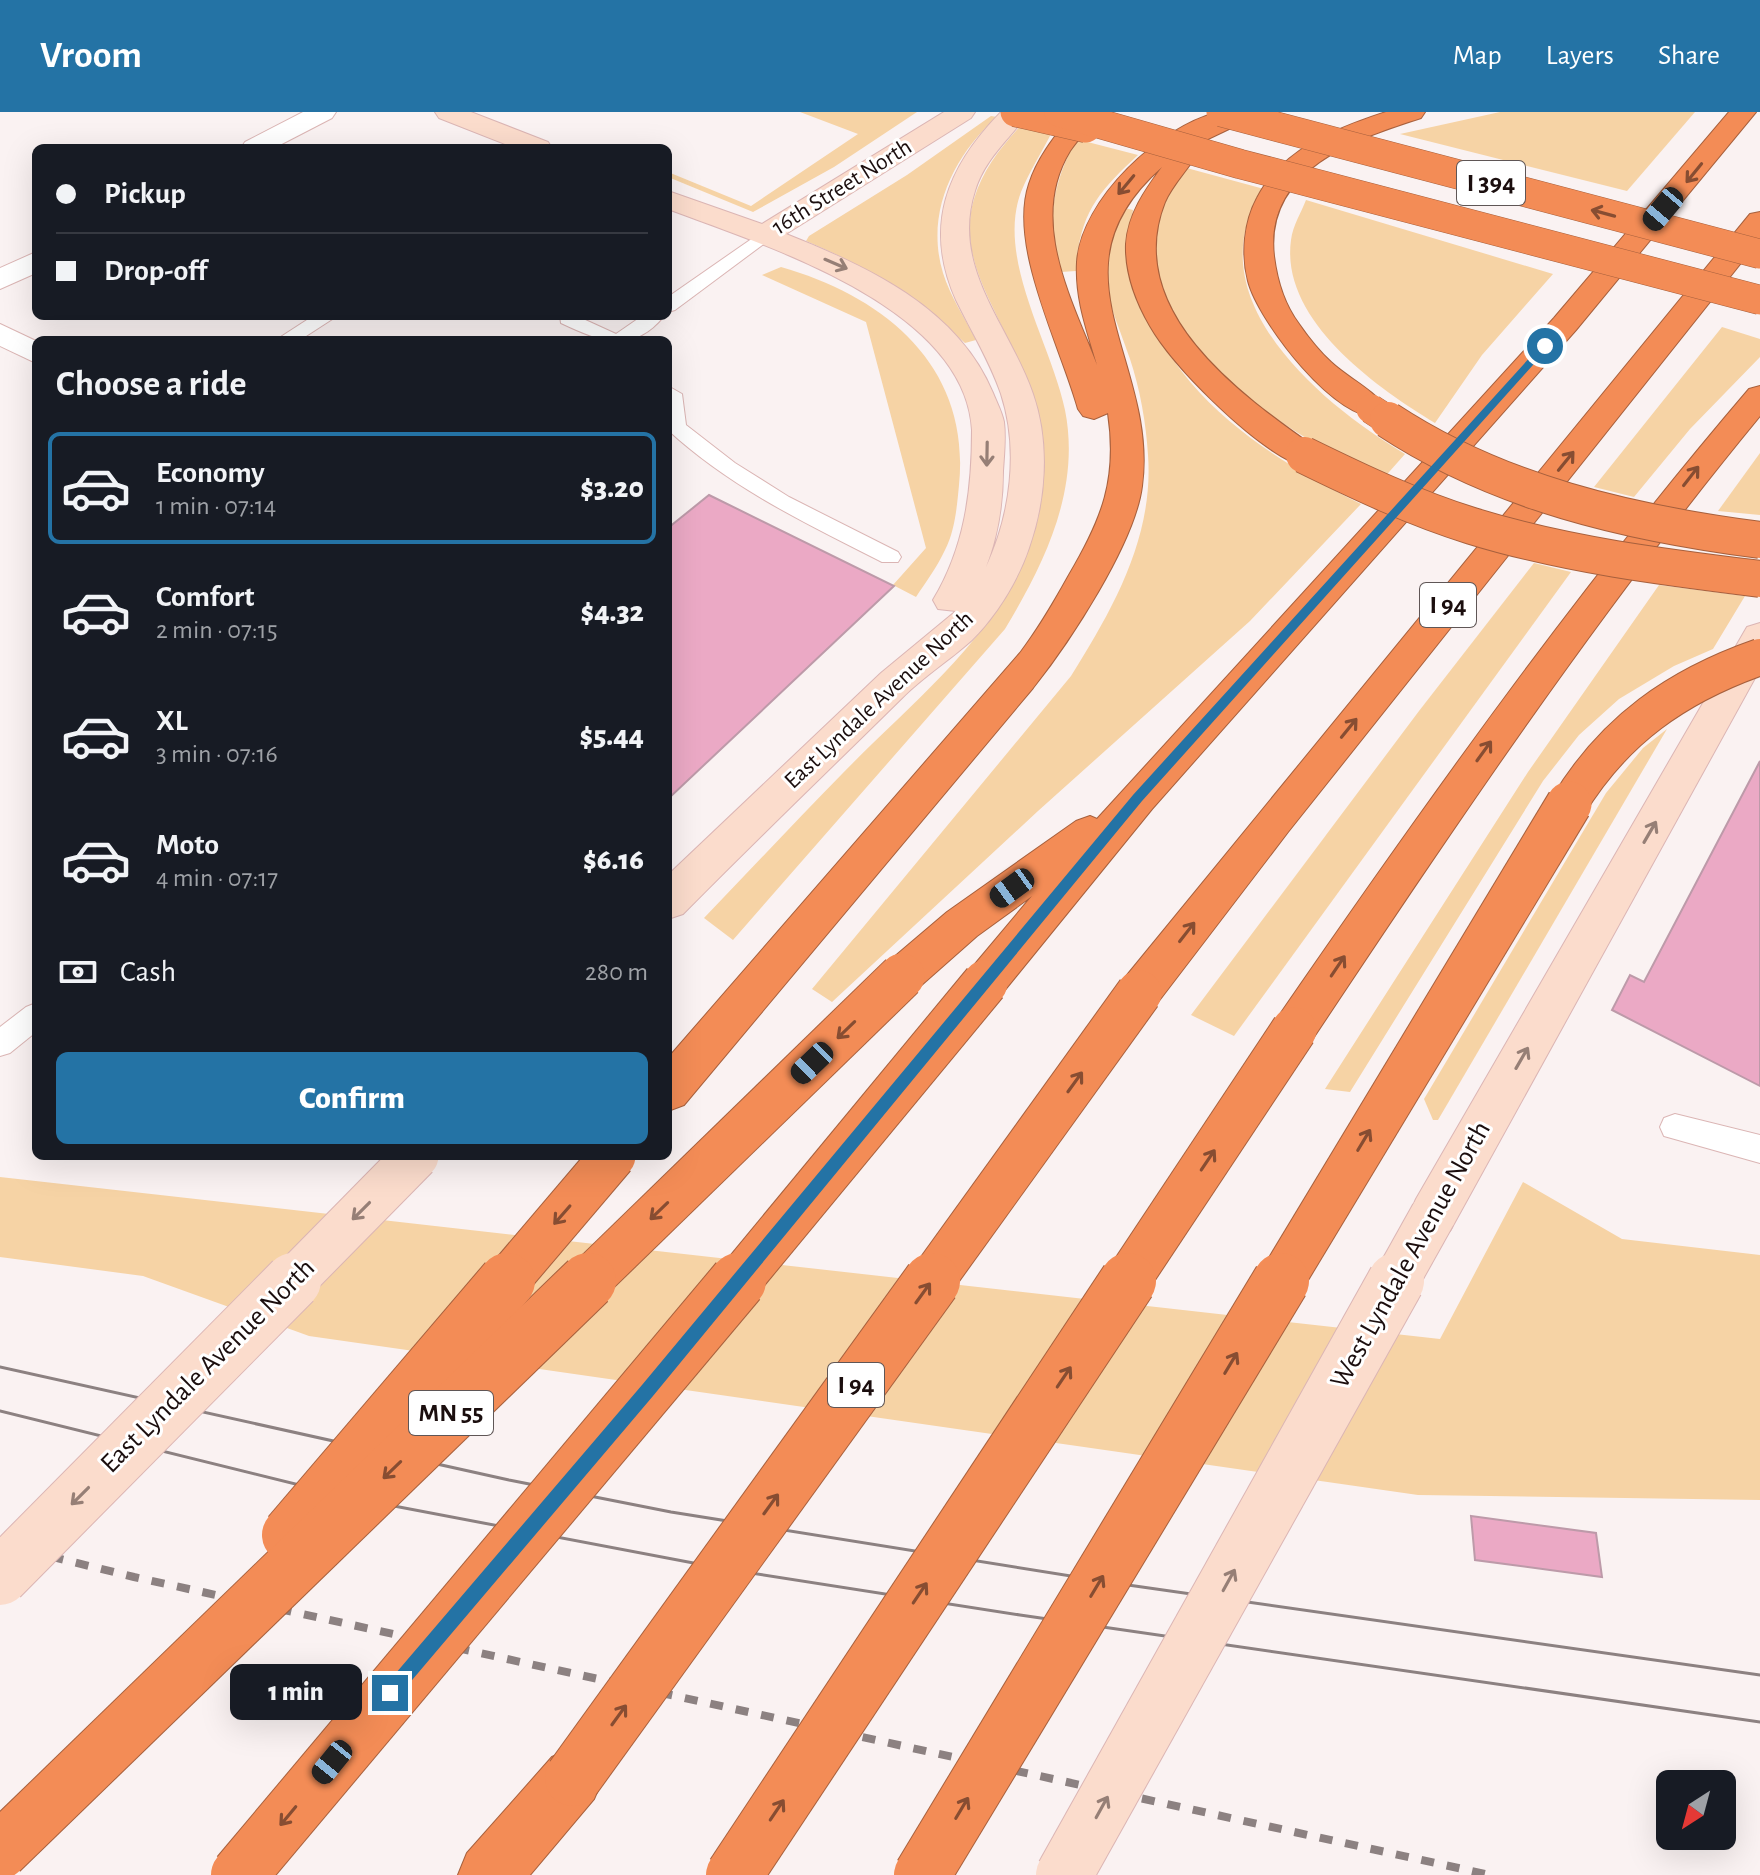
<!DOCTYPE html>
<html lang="en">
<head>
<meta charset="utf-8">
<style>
	body { margin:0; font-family:"Alegreya Sans",sans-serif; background:#242831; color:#f1f3f6; height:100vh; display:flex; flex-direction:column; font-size:30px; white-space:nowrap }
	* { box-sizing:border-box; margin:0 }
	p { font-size:26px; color:#9ea1a6 }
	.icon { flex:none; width:44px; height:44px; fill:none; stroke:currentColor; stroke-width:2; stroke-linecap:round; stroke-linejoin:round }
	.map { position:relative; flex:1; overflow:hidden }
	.panel { position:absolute; left:32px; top:224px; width:640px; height:824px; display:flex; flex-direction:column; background:#171b24; border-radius:12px; box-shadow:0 8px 32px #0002 }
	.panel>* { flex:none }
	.banner { position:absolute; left:32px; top:32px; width:640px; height:176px; border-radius:12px; box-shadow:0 8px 32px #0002; display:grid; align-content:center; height:176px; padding:0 24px; background:#171b24 }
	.needle { width:52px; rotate:216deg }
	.fabs { position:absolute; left:1656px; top:1658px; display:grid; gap:16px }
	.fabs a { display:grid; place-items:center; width:80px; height:80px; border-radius:12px; background:#171b24; box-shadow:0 8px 32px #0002; font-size:40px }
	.end { position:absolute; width:36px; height:36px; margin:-18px; border:10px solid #2473a5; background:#fff; box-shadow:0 0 0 4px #fff }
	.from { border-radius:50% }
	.bubble { position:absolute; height:56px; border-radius:12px; background:#171b24; box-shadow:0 8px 32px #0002; font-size:26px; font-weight:800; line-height:56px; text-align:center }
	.car { position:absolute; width:24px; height:48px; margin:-24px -12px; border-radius:10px; box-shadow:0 0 6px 2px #0007; background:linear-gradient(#222 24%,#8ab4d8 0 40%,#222 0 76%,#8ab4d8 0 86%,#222 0) }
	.banner b { display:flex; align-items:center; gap:28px; height:76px; font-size:30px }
	.banner b+b { border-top:2px solid #363941 }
	.banner i { width:20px; height:20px; background:#f1f3f6 }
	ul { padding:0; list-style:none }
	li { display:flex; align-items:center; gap:24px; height:112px; margin:0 16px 12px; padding:0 8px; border:4px solid transparent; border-radius:12px }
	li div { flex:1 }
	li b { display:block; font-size:30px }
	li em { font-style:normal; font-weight:800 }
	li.selected { border-color:#2473a5 }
	li>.icon { width:72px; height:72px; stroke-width:1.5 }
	h2 { padding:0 24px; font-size:36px; line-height:96px }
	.pay { display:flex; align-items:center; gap:20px; height:88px; padding:0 24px; font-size:30px }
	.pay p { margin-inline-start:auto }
	.primary-button { display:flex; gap:16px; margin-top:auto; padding:16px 24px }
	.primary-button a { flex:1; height:92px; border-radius:12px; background:#2473a5; color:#fff; font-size:32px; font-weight:800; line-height:92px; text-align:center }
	header { display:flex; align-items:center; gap:48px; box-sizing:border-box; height:112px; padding:0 40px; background:#2473a5; color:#fff }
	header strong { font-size:38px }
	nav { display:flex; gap:44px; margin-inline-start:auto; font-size:28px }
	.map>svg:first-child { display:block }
	.green { fill:#f6d3a5 }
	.building { fill:#eba9c5; stroke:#bd9aa9; stroke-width:2 }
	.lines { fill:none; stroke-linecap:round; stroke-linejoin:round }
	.lane-casing { stroke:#dbb5b4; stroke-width:2 }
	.street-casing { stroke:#dbb5b4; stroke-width:2 }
	.secondary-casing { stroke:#dbb5b4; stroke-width:2 }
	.highway-casing { stroke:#a7603d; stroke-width:2 }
	.lane { fill:#fff; fill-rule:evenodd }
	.street { fill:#fff; fill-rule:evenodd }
	.secondary { fill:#fbdccc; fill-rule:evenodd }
	.highway { fill:#f38c56; fill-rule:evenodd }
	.tram { stroke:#8c8181; stroke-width:3 }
	.rail { stroke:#8c8181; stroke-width:8; stroke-dasharray:13 13; stroke-linecap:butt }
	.secondary-bridge-far1-casing { stroke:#dbb5b4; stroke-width:47; stroke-linecap:butt }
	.secondary-bridge-casing { stroke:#dbb5b4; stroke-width:58; stroke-linecap:butt }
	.highway-bridge-far3-casing { stroke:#a7603d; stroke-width:30; stroke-linecap:butt }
	.highway-bridge-far2-casing { stroke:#a7603d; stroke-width:38; stroke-linecap:butt }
	.highway-bridge-far1-casing { stroke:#a7603d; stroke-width:47; stroke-linecap:butt }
	.highway-bridge-casing { stroke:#a7603d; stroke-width:58; stroke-linecap:butt }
	.secondary-bridge-far1 { stroke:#fbdccc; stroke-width:45 }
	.secondary-bridge { stroke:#fbdccc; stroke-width:56 }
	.highway-bridge-far3 { stroke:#f38c56; stroke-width:29 }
	.highway-bridge-far2 { stroke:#f38c56; stroke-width:36 }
	.highway-bridge-far1 { stroke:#f38c56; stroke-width:45 }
	.highway-bridge { stroke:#f38c56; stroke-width:56 }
	.oneway { stroke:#874d32 }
	.oneway2 { stroke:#967f76 }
	.route { fill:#2473a5 }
	.labels { text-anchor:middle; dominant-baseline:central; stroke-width:6; stroke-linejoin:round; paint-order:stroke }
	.far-street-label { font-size:24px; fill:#1b0e0e; stroke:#fff }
	.shield { fill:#fff; stroke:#5f5656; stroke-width:2 }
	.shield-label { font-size:26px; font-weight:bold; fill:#1b0e0e }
	.street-label { font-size:28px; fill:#1b0e0e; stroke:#fff }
</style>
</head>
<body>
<header>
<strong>Vroom</strong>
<nav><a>Map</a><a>Layers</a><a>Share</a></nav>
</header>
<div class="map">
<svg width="1760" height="1763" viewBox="0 0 1760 1763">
	<rect width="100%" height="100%" fill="#faf2f2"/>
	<g class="green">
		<polygon points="800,0 917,0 834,55 753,100 668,65 668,60 751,94 858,22"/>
		<polygon points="1500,0 1695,0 1627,79 1400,22"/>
		<path d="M991 4 997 5C953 44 925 102 943 161 950 184 965 206 976 228L965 231C912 182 872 157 806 129L809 124 907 63Z"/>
		<path d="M1022 12 1052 20C1042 40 1029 60 1021 80 996 147 1051 231 1065 298 1081 378 1044 452 1005 517L733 828 704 806C750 758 796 709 842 662 915 587 1014 512 1038 406 1044 378 1047 344 1040 316 1033 287 1020 257 1009 230 989 184 958 140 974 87 983 57 1001 35 1022 12Z"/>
		<path d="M1076 27 1138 43C1098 80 1079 102 1076 159L1061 160C1046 108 1052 74 1076 27Z"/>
		<path d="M1183 55 1264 77C1191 184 1322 293 1405 342L1382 368C1286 319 1112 221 1163 86 1167 75 1177 64 1183 55Z"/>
		<path d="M1306 88 1553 162 1482 243 1435 311C1376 275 1280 208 1291 128 1293 113 1301 101 1306 88Z"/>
		<path d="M1125 96 1133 98C1131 112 1127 127 1127 141 1128 152 1134 165 1138 176 1170 282 1267 345 1361 392L1250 509 1038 699 832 890 812 877 1071 564C1113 497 1154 425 1148 343 1146 311 1140 277 1130 247 1108 182 1090 163 1125 96Z"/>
		<path d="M781 155C886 185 971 255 959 373 957 394 955 419 945 438 937 455 926 470 916 485L893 473 926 436 866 210 762 163Z"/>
		<polygon points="1722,215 1760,227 1760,245 1690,317 1634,385 1594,375"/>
		<polygon points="1760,341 1760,403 1718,399"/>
		<polygon points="1534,451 1571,460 1234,924 1191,903 1419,599"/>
		<polygon points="1659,473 1745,484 1713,537 1674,554 1619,587 1579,623 1543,669 1350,980 1325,977 1528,660"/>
		<polygon points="1667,617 1438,1008 1433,1008 1424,987 1606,681 1643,636"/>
		<polygon points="0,1065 1440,1227 1523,1070 1622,1127 1760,1143 1760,1388 1418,1383 309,1224 143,1164 0,1145"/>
	</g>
	<g class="building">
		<polygon points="709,383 894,474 668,687 668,416"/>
		<polygon points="1760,649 1760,974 1612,898 1630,863 1644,870"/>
		<polygon points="1471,1404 1596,1421 1602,1465 1475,1448"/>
	</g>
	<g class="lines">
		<g class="lane-casing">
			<g id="lane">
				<polygon points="763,119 769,120 772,124 769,128 675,198 668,200 668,185"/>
				<polygon points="313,204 337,204 300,228 276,228"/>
				<path d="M560 204H583L581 206 616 222 642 204H664C632 243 599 229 561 211Z"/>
				<path d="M668 274 682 282 686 313 735 351 789 385 898 440 901 445 898 450H882C807 412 731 376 668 318Z"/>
				<polygon points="36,891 36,920 10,941 0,944 0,915 26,895"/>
				<polygon points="1675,1002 1760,1023 1760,1051 1664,1024 1660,1015 1664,1006"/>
			</g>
		</g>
		<g class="street-casing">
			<g id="street">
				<polygon points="303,0 336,0 332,6 274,36 241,36 245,30"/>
				<polygon points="36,140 36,161 0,177 0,156"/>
				<polygon points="0,212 36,229 36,251 0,234"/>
			</g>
		</g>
		<g class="secondary-casing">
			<g id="secondary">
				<polygon points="435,0 471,0 548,30 552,36 515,36 439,6"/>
				<path d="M944 0H975L971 6 786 122C867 154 958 196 993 281 997 291 1002 300 1004 310 1006 326 1004 343 1003 359 1003 392 998 424 986 455 1011 402 1019 337 1001 282 990 249 971 219 956 188 923 114 947 55 1001 0H1029C1010 27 985 46 975 79 950 156 1010 214 1033 282 1050 331 1046 388 1029 436 1018 469 996 504 972 528 950 548 924 564 902 586 829 658 755 729 683 802L668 807V763L881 561 956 499 938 497 933 488C965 435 972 378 972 318 965 194 763 133 668 97V79L762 112Z"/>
				<polygon points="1760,511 1760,557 1450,1119 1433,1125 1416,1119 1409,1103 1416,1087 1747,515"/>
			</g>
		</g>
		<g class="highway-casing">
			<g id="highway">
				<path d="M1074 0H1101C1092 14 1079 25 1070 39 1028 108 1071 186 1097 253 1087 218 1075 187 1077 150 1081 88 1160 14 1219 0 1230 0 1244 0 1256 0L1252 6 1187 37 1196 44C1187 58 1172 74 1165 90 1122 198 1239 282 1316 336L1320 343 1316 350C1307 353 1300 354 1292 350 1249 329 1174 256 1150 214 1136 190 1125 160 1126 132 1128 102 1145 78 1162 55 1043 159 1159 250 1142 374 1135 431 1069 531 1033 576L684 993 668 999V946L1020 541C1039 516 1054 490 1069 463 1102 407 1118 367 1108 301L1094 307 1083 304 1078 297C1061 235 1008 134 1029 72 1038 44 1056 23 1074 0Z"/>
				<path d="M1386 0H1425L1421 6C1356 27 1264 57 1274 144 1277 168 1284 192 1299 212 1308 225 1319 239 1331 250 1348 266 1373 277 1387 297L1382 304C1339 315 1258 209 1248 169 1241 142 1244 110 1257 86 1282 37 1337 16 1386 0Z"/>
				<polygon points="1729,0 1756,0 1576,218 1152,697 1000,884 985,889 970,884 963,871 970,858 1032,784 977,824 917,877 902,882 887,877 880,864 887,851 947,800 1076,709 1090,704 1097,707 1554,206"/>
				<polygon points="1760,100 1760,127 1288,720 1155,894 1139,899 1123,894 1117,881 1123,868 1750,102"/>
				<path d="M1760 274V304C1596 503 1452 717 1310 931L1294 937 1278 931 1272 918 1278 905C1427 689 1578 477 1749 277Z"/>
				<polygon points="573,1636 594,1645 603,1666 594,1687 530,1763 458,1763 467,1741 552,1645"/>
			</g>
		</g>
		<use href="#lane" class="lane"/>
		<use href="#street" class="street"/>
		<use href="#secondary" class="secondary"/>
		<use href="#highway" class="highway"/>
		<g class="tram">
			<polyline points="0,1255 509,1368 671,1400 1121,1472 1760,1563"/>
			<polyline points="0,1299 352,1386 725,1457 1020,1503 1760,1610"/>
		</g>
		<polyline class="rail" points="0,1432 134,1465 1490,1763"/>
		<g class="secondary-bridge-far1-casing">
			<g id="secondary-bridge-far1">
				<polyline points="291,1171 416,1044"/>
				<polyline points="1395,1171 1433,1103"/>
			</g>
		</g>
		<g class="secondary-bridge-casing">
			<g id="secondary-bridge">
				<polyline points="0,1465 293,1169"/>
				<polyline points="1064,1763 1396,1169"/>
			</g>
		</g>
		<g class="highway-bridge-far3-casing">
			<g id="highway-bridge-far3">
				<polyline points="1015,0 1086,16"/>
				<polyline points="1059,0 1240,52 1760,188"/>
				<polyline points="1221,0 1760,142"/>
				<polyline points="1371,297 1391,310"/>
			</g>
		</g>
		<g class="highway-bridge-far2-casing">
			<g id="highway-bridge-far2">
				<path d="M1388 308C1499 381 1629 411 1760 428"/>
				<path d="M1304 343C1359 370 1414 396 1472 414 1566 443 1663 455 1760 467"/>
				<path d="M1568 694C1614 618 1677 574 1760 545"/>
			</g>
		</g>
		<g class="highway-bridge-far1-casing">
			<g id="highway-bridge-far1">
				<polyline points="505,1171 613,1044"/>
				<polyline points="586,1171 902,864"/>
				<polyline points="737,1171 985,871"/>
				<polyline points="930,1171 1139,881"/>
				<polyline points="1126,1171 1294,918"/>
				<polyline points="1280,1171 1569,692"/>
			</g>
		</g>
		<g class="highway-bridge-casing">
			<g id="highway-bridge">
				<polyline points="290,1423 507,1169"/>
				<polyline points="573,1666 932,1169"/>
				<polyline points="0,1739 588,1169"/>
				<polyline points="239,1763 738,1169"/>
				<polyline points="734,1763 1128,1169"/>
				<polyline points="922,1763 1281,1169"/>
			</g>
		</g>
		<use href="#secondary-bridge-far1" class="secondary-bridge-far1"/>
		<use href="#secondary-bridge" class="secondary-bridge"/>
		<use href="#highway-bridge-far3" class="highway-bridge-far3"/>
		<use href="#highway-bridge-far2" class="highway-bridge-far2"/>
		<use href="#highway-bridge-far1" class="highway-bridge-far1"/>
		<use href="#highway-bridge" class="highway-bridge"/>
	</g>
	<defs><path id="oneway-shaft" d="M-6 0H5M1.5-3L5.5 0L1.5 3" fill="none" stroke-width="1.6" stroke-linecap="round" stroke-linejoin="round" transform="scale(2)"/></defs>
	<g class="oneway">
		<use href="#oneway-shaft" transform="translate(1694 61) rotate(129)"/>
		<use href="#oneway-shaft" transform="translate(1126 73) rotate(130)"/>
		<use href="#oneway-shaft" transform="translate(1603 101) rotate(-165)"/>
		<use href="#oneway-shaft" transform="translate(1566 349) rotate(-51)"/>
		<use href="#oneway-shaft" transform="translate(1691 364) rotate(-52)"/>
		<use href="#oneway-shaft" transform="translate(1349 616) rotate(-51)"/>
		<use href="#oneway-shaft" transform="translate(1484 639) rotate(-54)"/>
		<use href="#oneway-shaft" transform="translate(1187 820) rotate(-52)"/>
		<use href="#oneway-shaft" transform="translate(1338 854) rotate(-56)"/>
		<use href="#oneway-shaft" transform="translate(846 918) rotate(136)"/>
		<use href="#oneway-shaft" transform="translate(1075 970) rotate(-54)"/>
		<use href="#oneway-shaft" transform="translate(1364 1028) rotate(-59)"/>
		<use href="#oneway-shaft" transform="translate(1208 1048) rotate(-56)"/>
		<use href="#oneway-shaft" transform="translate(659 1099) rotate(136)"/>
		<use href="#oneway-shaft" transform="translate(562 1103) rotate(131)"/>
		<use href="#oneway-shaft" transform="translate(923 1181) rotate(-54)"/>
		<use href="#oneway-shaft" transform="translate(1231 1251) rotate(-59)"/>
		<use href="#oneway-shaft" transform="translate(1064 1265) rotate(-56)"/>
		<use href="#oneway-shaft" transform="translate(392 1358) rotate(136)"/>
		<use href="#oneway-shaft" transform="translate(771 1392) rotate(-54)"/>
		<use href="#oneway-shaft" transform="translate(1097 1474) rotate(-59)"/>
		<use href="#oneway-shaft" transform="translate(920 1481) rotate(-56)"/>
		<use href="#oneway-shaft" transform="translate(619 1603) rotate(-54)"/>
		<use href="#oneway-shaft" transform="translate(962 1696) rotate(-59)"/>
		<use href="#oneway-shaft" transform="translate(777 1698) rotate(-56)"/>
		<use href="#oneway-shaft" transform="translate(288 1704) rotate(130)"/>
	</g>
	<g class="oneway2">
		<use href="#oneway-shaft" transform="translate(836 152) rotate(23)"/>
		<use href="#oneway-shaft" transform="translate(987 342) rotate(91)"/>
		<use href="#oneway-shaft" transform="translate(1650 720) rotate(-60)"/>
		<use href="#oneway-shaft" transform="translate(1522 946) rotate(-60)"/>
		<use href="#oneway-shaft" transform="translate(361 1099) rotate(135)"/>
		<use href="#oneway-shaft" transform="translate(80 1384) rotate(135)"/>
		<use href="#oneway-shaft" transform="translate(1229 1468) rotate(-61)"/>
		<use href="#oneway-shaft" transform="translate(1102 1695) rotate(-61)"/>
	</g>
	<polygon class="route" points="1542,232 1550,234 1142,689 653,1284 396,1587 390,1590 384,1587 382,1581 384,1575 642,1273 1133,683"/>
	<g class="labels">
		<g class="far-street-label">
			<text transform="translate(842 75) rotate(-32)">16th Street North</text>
			<text transform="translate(879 588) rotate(-43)">East Lyndale Avenue North</text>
		</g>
		<g class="shield">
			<rect x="1457" y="49" width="68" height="44" rx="6"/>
			<rect x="1420" y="471" width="56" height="44" rx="6"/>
			<rect x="828" y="1251" width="56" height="44" rx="6"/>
			<rect x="409" y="1279" width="84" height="44" rx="6"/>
		</g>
		<g class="shield-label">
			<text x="1491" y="71">I 394</text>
			<text x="1448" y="493">I 94</text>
			<text x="856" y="1273">I 94</text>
			<text x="451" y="1301">MN 55</text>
		</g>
		<g class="street-label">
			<text transform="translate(1411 1143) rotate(-61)">West Lyndale Avenue North</text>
			<text transform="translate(208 1254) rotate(-45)">East Lyndale Avenue North</text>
		</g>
	</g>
</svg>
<div class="fabs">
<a><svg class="needle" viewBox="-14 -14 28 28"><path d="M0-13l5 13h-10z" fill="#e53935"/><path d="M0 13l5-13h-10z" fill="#9ea1a6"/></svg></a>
</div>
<i class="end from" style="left:1545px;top:234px"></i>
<i class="end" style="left:390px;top:1581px"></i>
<div class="bubble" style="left:230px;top:1552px;width:132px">1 min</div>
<i class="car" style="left:1663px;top:97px;rotate:220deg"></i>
<i class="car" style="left:1012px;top:776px;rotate:234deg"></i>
<i class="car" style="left:812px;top:951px;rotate:226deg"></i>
<i class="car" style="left:332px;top:1650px;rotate:219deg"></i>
<div class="banner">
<b><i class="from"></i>Pickup</b>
<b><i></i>Drop-off</b>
</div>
<section class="panel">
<h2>Choose a ride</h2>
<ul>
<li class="selected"><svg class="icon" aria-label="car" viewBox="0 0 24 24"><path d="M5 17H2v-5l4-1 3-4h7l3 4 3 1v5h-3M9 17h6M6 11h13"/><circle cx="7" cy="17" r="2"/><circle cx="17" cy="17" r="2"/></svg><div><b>Economy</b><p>1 min · 07:14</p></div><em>$3.20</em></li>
<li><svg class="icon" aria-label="car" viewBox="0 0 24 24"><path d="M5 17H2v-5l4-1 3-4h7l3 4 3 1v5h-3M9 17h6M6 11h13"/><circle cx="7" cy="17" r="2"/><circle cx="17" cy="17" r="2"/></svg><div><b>Comfort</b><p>2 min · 07:15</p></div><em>$4.32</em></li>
<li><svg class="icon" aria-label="car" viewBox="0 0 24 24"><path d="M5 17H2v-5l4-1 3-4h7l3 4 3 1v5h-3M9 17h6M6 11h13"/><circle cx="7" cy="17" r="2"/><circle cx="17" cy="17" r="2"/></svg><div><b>XL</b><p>3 min · 07:16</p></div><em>$5.44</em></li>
<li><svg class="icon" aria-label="car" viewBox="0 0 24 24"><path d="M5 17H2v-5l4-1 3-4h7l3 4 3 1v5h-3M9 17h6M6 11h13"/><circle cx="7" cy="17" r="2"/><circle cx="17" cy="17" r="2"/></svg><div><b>Moto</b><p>4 min · 07:17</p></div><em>$6.16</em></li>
</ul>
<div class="pay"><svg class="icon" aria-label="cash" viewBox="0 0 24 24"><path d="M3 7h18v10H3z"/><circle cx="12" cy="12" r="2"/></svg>Cash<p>280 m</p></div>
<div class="primary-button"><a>Confirm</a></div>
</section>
</div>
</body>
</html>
